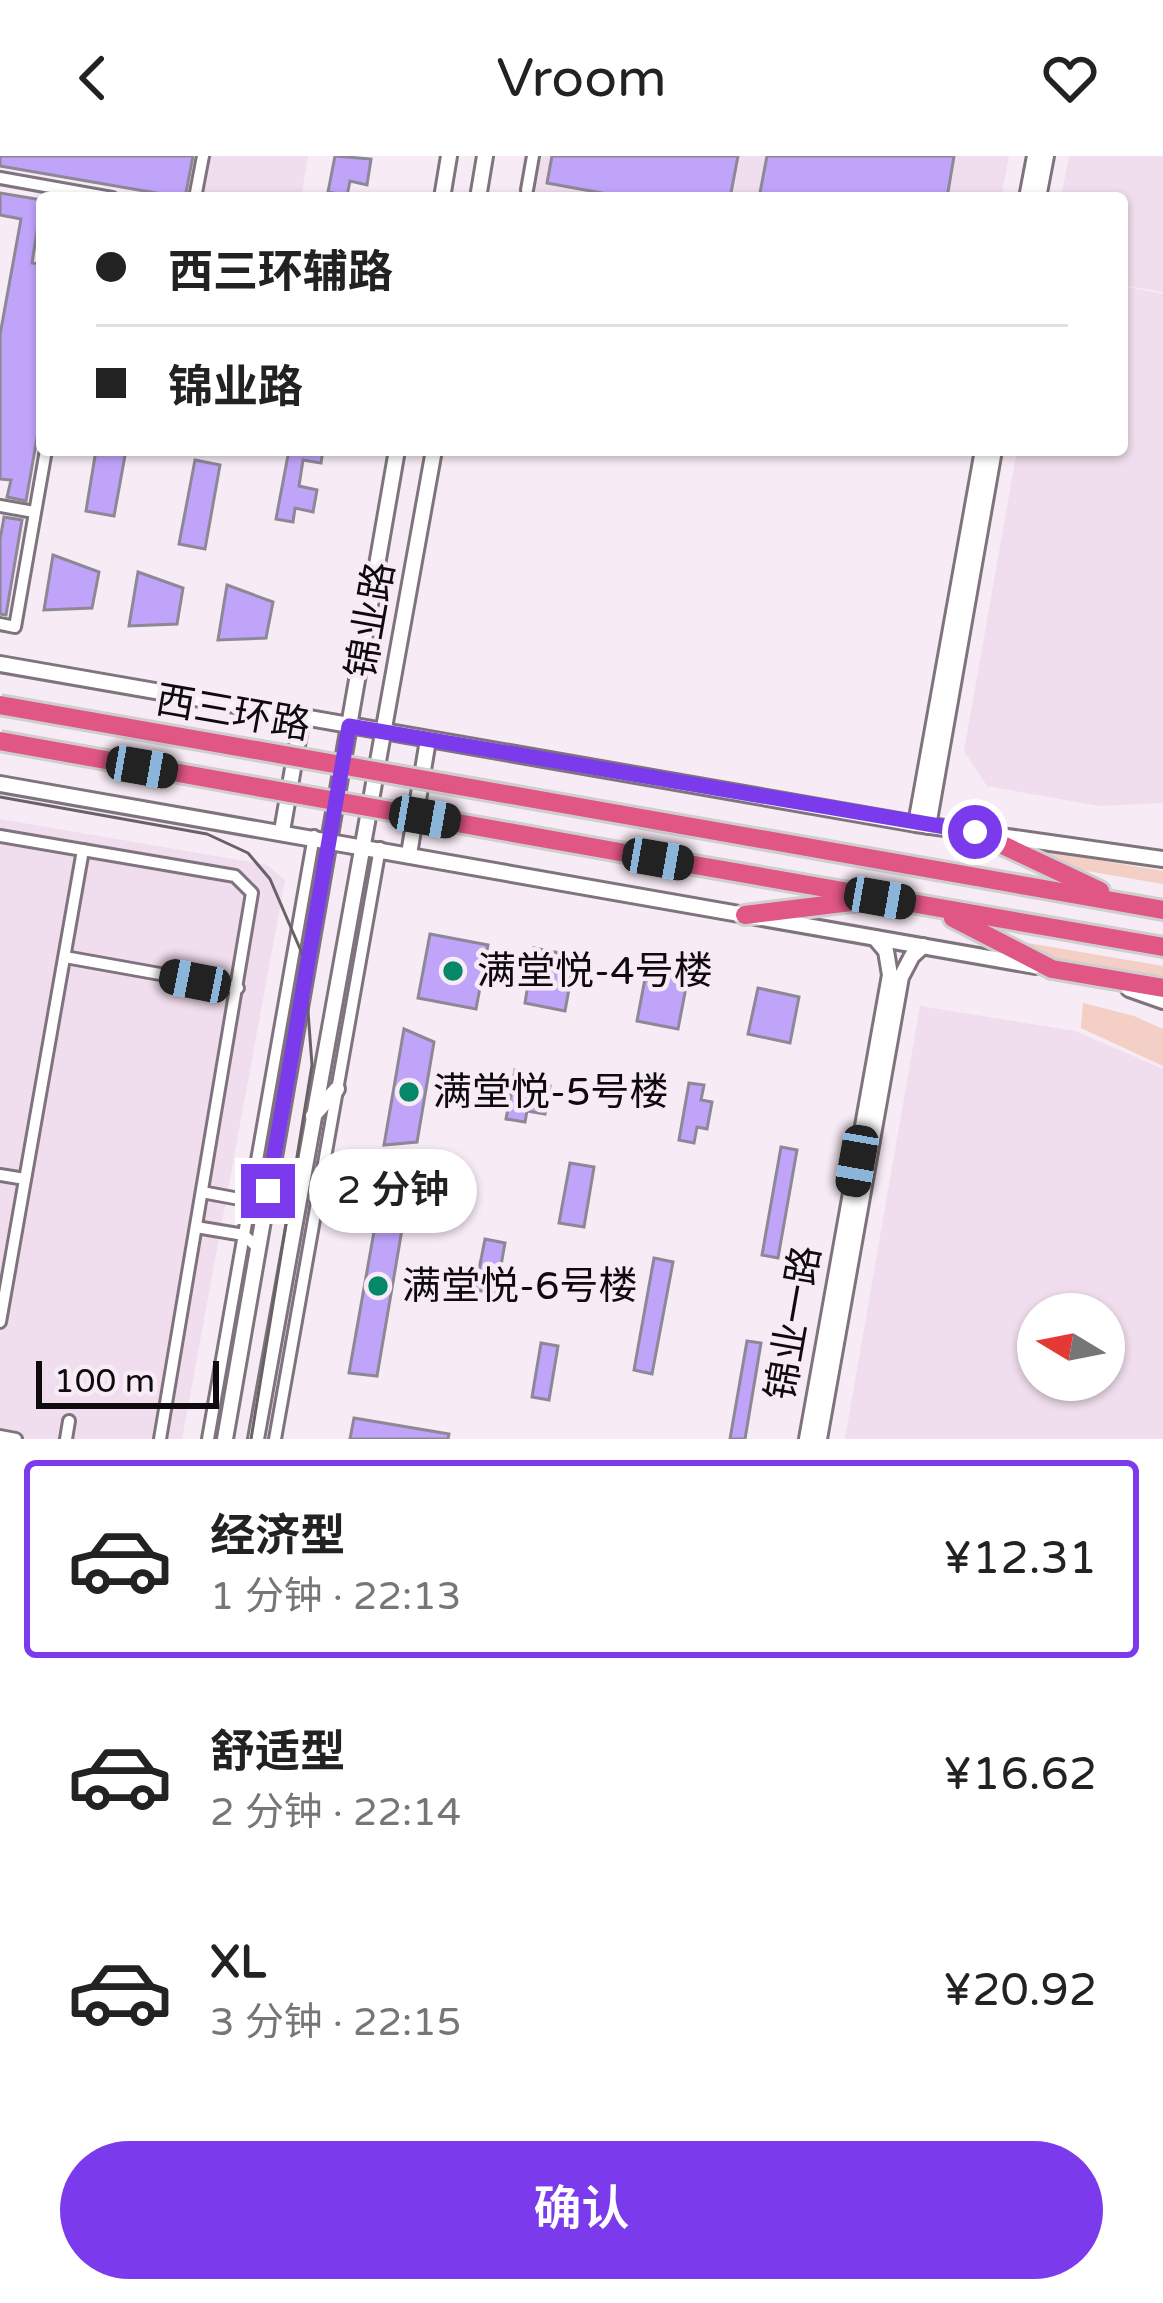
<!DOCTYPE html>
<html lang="zh">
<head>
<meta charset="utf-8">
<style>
	body { margin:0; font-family:"Varela Round","Noto Sans SC",sans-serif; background:#f2f2f2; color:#222; height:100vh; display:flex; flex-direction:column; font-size:45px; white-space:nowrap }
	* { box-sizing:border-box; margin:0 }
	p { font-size:39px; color:#767676 }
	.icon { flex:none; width:66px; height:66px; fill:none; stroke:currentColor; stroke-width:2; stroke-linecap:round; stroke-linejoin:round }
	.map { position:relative; height:1283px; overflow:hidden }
	.sheet { display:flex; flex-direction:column; background:#fff; flex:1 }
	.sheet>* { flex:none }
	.banner { position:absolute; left:36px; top:36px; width:1092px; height:264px; border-radius:12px; box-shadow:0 3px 9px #0004; display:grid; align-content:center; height:264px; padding:0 60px; background:#fff }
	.needle { width:78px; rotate:280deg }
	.tools { position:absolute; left:1017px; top:1137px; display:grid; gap:24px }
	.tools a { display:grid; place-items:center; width:108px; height:108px; border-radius:50%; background:#fff; box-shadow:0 3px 9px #0004; font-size:60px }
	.scale { position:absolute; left:36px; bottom:30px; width:183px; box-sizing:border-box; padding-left:12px; border:6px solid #0e0a0d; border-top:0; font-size:33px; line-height:42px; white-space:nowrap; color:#0e0a0d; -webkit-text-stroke:9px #f7ebf5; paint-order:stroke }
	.end { position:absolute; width:54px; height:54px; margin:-27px; border:15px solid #7c3aed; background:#fff; box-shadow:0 0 0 6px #fff }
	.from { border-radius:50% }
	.bubble { position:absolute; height:84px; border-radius:42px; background:#fff; box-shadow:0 3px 9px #0004; font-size:39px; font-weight:600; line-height:84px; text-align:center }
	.car { position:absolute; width:36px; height:72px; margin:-36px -18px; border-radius:15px; box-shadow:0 0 9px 3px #0007; background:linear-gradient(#222 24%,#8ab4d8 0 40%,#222 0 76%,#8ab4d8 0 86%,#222 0) }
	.banner b { display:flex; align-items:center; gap:42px; height:114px; font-size:45px }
	.banner b+b { border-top:3px solid #e0e0e0 }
	.banner i { width:30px; height:30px; background:#222 }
	ul { padding:21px 0 0; list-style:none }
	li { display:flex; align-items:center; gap:36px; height:198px; margin:0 24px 18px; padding:0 36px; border:6px solid transparent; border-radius:12px }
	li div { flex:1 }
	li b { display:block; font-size:45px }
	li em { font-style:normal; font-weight:600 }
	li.selected { border-color:#7c3aed }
	li>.icon { width:108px; height:108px; stroke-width:1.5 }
	.button { display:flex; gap:24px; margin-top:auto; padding:24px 60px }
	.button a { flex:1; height:138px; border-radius:72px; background:#7c3aed; color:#fff; font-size:48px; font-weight:600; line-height:138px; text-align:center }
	header { display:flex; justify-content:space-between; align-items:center; height:156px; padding:0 60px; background:#fff; font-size:54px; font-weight:600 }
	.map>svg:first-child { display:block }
	.built { fill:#f0dded; fill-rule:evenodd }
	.green { fill:#f3cfc6 }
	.building { fill:#c0a4fa; stroke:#8c8895; stroke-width:3 }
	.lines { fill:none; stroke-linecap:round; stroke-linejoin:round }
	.street-casing { stroke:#7f747d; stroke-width:16 }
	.secondary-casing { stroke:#7f747d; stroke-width:20 }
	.highway-casing { stroke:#cfcecf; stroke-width:24 }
	.street { stroke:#fff; stroke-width:10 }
	.secondary { stroke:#fff; stroke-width:14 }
	.highway { stroke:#e05684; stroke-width:18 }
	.tram { stroke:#686166; stroke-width:3 }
	.highway-bridge-casing { stroke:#cfcecf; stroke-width:24; stroke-linecap:butt }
	.highway-bridge { stroke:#e05684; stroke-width:18 }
	.route { stroke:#7c3aed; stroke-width:15 }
	.poi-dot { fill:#07876a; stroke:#f7ebf5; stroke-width:4.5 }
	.labels { text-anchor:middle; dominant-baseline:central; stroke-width:9; stroke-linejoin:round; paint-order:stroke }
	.street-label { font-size:39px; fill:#0e0a0d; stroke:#f7ebf5 }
	.poi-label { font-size:39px; fill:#0e0a0d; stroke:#f7ebf5; text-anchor:start }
</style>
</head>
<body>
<header><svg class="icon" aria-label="back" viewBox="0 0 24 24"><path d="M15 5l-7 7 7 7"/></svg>Vroom<svg class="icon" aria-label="heart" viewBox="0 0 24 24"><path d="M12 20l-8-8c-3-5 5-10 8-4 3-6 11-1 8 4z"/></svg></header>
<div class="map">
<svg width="1163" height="1283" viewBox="0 0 1163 1283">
	<rect width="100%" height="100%" fill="#f7ebf5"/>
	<g class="built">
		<polygon points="211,0 308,0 301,42 203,42"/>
		<polygon points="524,0 1009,0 1001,42 552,42 518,36"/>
		<polygon points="1069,0 1163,0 1163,136 1122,129 1122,42 1061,42"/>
		<polygon points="1122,130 1163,138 1163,647 1099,650 987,630 964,595 1017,294 1122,294"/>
		<polygon points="0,663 267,709 285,724 182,1283 0,1283"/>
		<path d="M920 850 1075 875 1163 913V1283H845ZM1038 1158H1104V1224H1038Z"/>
	</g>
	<g class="green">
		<polygon points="1040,694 1163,715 1163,728 1069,712 1036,696"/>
		<polygon points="1022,786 1163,810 1163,824 1059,806"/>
		<polygon points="1083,847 1134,860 1163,873 1163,910 1081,872"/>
	</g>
	<g class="building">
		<polygon points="0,0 193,0 185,42 0,10"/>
		<polygon points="335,0 371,3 367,29 350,25 347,40 328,36"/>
		<polygon points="552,0 738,0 730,42 629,42 547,27"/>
		<polygon points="767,0 954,0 947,42 759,42"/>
		<polygon points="0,37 42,44 32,107 42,108 42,253 26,345 7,341 11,324 0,323 0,179 21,63 0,59"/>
		<polygon points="96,294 126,294 114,360 86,355"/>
		<polygon points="289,294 323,294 321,307 303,304 299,330 317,334 313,356 295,352 293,366 276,363"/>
		<polygon points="195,304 220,309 205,393 179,388"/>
		<polygon points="4,361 22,364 6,459 0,458 0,384"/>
		<polygon points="53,399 99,416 92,452 44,454"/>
		<polygon points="138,416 183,432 177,468 129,470"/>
		<polygon points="227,429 273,446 266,482 218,484"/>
		<polygon points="430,778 488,789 476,853 418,842"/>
		<polygon points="534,792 575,800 565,855 525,847"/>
		<polygon points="647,812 688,821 678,873 637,865"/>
		<polygon points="758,832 799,841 790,887 748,878"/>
		<polygon points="404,873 434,886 417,986 384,989"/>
		<polygon points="515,914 534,917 532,927 550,930 545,958 527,955 525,966 506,963"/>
		<polygon points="689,927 704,929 701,944 712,946 707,973 697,971 694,987 679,984"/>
		<polygon points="781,991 797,994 778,1102 762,1099"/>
		<polygon points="570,1007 594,1011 584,1071 559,1067"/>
		<polygon points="381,1036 407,1044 377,1220 349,1217"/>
		<polygon points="485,1083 505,1087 496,1137 475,1134"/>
		<polygon points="654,1102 673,1106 652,1218 634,1214"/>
		<polygon points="747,1185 761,1187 745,1283 730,1283"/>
		<polygon points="541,1187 558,1190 549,1244 532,1241"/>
		<polygon points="354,1262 449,1278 448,1283 350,1283"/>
	</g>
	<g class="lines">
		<g class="street-casing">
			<g id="street">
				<polyline points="0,22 112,42"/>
				<polyline points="527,34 533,0"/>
				<polyline points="195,42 203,0"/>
				<polyline points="0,350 34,356"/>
				<polyline points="0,468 15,471 46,294"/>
				<polyline points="0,680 235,720 252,737 160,1283"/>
				<polyline points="65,801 238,832"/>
				<polyline points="0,1019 25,1023"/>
				<polyline points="202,1036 250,1045 255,1042"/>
				<polyline points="196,1071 244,1079 258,1092"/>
				<polyline points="0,1166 83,694"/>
				<polyline points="0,1280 16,1283"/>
				<polyline points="66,1283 69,1265"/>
				<polyline points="208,1283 314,680"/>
				<polyline points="275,1283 380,692"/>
			</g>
		</g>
		<g class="secondary-casing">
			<g id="secondary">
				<polyline points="442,42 449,0"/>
				<polyline points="478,42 485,0"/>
				<polyline points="1027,42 1035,0"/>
				<polyline points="1038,42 1046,0"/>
				<polyline points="0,508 916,668 1163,703"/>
				<polyline points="0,628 1035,810"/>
				<polyline points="916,668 983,294"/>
				<polyline points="928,670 994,294"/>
				<polyline points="282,675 302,561"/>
				<polyline points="409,698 428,584"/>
				<polyline points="1129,833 1163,845"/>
				<polyline points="313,960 337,933"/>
				<polyline points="225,1283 397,294"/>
				<polyline points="256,1283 434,294"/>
				<polyline points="807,1283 890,819 886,795 875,782"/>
				<polyline points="819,1283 901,821 912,800 923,790"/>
			</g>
		</g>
		<g class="highway-casing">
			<g id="highway">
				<polyline points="619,658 1163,754"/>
				<polyline points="975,676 1100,735"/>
				<polyline points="614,695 1163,791"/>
				<polyline points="745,759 859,745"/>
				<polyline points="953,762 1052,813 1163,832"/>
			</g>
		</g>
		<use href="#street" class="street"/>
		<use href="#secondary" class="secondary"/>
		<use href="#highway" class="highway"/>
		<polyline class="tram" points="0,641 207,678 248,697 270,723 304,802 312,909 251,1283"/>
		<g class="highway-bridge-casing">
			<g id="highway-bridge">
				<polyline points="0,549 619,658"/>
				<polyline points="0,585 614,695"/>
			</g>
		</g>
		<use href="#highway-bridge" class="highway-bridge"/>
	</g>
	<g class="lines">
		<polyline class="route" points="268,1035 349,570 975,676"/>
	</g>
	<g class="poi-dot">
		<circle cx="453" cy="815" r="12"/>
		<circle cx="409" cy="936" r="12"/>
		<circle cx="378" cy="1130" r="12"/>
	</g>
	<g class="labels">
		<g class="street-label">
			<text transform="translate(371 464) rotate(-80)">锦业路</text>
			<text transform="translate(233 557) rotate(10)">西三环路</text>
			<text transform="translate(794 1167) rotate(-80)">锦业一路</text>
		</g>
		<g class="poi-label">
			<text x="477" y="815">满堂悦-4号楼</text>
			<text x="433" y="936">满堂悦-5号楼</text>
			<text x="402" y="1130">满堂悦-6号楼</text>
		</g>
	</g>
</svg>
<div class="tools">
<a><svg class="needle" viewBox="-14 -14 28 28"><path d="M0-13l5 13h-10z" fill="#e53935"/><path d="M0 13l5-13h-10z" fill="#767676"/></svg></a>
</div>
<div class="scale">100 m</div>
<i class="end from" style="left:975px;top:676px"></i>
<i class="end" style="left:268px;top:1035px"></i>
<div class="bubble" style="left:309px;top:993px;width:168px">2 分钟</div>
<i class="car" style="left:142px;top:611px;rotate:100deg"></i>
<i class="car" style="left:425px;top:661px;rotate:100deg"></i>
<i class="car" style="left:658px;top:703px;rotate:100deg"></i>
<i class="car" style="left:880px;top:742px;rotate:100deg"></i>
<i class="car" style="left:195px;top:825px;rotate:281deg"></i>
<i class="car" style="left:857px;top:1005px;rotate:190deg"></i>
<div class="banner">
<b><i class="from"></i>西三环辅路</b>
<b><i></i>锦业路</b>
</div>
</div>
<section class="sheet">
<ul>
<li class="selected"><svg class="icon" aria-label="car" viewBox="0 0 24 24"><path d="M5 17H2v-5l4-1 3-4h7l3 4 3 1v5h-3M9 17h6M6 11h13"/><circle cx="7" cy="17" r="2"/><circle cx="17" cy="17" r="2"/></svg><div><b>经济型</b><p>1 分钟 · 22:13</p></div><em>¥12.31</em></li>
<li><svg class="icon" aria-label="car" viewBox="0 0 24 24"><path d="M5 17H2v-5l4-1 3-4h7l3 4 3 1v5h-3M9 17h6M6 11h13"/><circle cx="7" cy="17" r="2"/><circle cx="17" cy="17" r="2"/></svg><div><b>舒适型</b><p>2 分钟 · 22:14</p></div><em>¥16.62</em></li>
<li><svg class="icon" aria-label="car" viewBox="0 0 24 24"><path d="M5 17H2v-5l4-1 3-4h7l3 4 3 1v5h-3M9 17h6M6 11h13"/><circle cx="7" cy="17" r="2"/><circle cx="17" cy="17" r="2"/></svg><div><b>XL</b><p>3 分钟 · 22:15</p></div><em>¥20.92</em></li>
</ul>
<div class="button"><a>确认</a></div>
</section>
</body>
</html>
